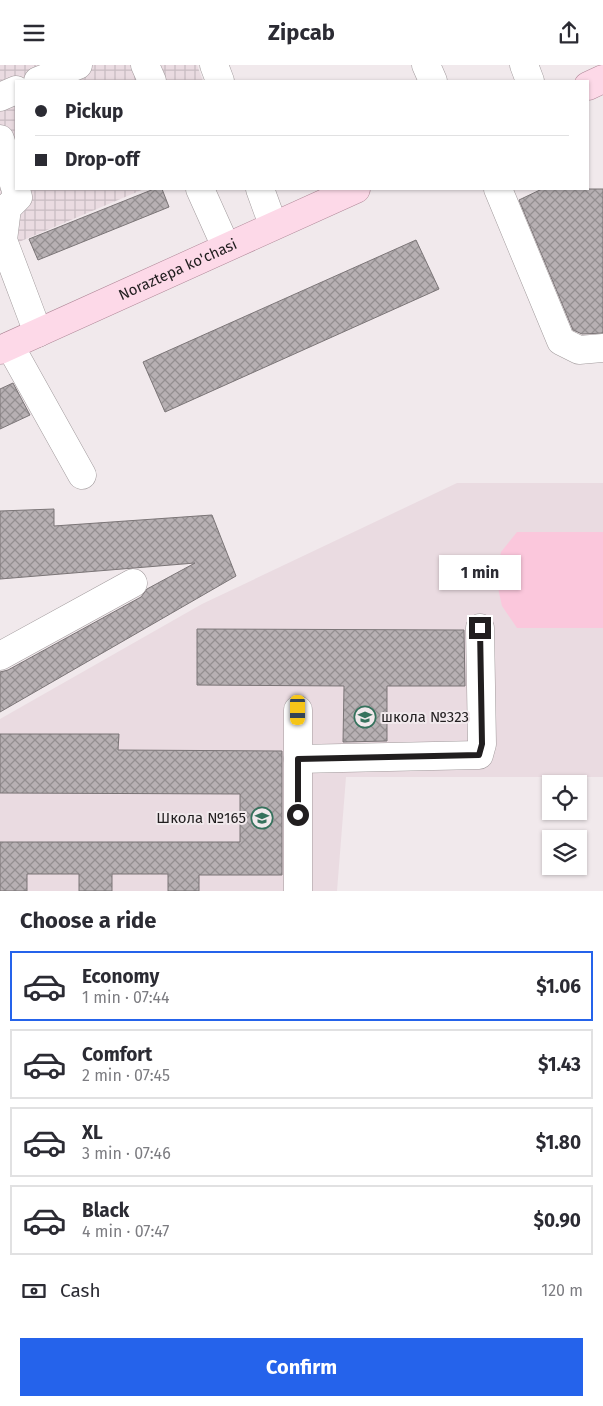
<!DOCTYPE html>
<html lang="en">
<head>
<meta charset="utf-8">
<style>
	body { margin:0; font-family:"Fira Sans",sans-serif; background:#f2f2f3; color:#2b2b33; height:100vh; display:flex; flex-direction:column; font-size:19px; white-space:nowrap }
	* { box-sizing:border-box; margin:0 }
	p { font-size:16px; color:#7c7c81 }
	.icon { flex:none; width:28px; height:28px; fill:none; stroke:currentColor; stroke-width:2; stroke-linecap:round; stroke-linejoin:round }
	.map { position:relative; height:826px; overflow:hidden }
	.side { display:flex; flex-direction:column; background:#fff; flex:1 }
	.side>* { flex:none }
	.guide { position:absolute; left:15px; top:15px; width:574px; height:110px; border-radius:0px; box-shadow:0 1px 4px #0004; display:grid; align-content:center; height:110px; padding:0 20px; background:#fff }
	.buttons { position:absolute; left:542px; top:710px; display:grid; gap:10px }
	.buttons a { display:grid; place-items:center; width:45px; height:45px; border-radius:0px; background:#fff; box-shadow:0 1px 4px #0004; font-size:25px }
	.end { position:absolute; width:22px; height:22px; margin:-11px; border:6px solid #211e1f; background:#fff; box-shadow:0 0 0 2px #fff }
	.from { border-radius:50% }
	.bubble { position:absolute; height:35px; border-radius:0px; background:#fff; box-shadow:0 1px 4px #0004; font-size:16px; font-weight:700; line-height:35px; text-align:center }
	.car { position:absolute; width:15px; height:30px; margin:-15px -8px; border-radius:6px; box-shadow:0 0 4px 1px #0007; background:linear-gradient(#f5c518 24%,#345 0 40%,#f5c518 0 76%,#345 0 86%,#f5c518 0) }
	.guide b { display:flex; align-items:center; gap:18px; height:48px; font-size:19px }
	.guide b+b { border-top:1px solid #e1e1e2 }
	.guide i { width:12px; height:12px; background:#2b2b33 }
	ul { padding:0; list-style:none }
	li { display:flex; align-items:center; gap:15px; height:70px; margin:0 10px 8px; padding:0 10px; border:2px solid #e1e1e2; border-radius:0px }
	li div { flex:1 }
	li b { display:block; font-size:19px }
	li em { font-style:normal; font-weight:700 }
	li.on { border-color:#2563eb }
	li>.icon { width:45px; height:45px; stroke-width:1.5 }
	h2 { padding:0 20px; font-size:22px; line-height:60px }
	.pay { display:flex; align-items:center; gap:12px; height:55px; padding:0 20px; font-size:19px }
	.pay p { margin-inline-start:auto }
	.primary-button { display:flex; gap:10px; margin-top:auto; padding:10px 20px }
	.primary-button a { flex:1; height:58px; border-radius:0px; background:#2563eb; color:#fff; font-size:20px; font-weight:700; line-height:58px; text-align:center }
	header { display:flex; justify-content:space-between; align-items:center; height:65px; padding:0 20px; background:#fff; font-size:22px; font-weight:700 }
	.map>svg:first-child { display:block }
	.built { fill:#eadbe1 }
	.industrial { fill:url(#industrial-grid) }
	.pitch { fill:#fbc7dc }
	.building { fill:url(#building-cross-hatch); stroke:#7b7577 }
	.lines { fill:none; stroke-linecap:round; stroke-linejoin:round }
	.minor-casing { stroke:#a19a9c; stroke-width:29 }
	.major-casing { stroke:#af8797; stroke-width:29 }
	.minor { stroke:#fff; stroke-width:28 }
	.major { stroke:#fdd9e8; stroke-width:28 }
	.route { stroke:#211e1f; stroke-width:6 }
	.labels { text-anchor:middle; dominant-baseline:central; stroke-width:4; stroke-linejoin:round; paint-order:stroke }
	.street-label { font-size:15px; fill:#211e1f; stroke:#f1e9ec }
	.poi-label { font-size:15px; fill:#211e1f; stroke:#f1e9ec; text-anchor:start }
</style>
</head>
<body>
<header><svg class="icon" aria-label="menu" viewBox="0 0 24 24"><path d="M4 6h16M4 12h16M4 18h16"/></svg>Zipcab<svg class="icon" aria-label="share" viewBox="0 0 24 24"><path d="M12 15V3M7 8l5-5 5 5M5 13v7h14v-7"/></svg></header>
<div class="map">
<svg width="603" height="826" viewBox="0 0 603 826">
	<defs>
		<pattern id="industrial-grid" width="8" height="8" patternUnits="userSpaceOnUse" patternTransform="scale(1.25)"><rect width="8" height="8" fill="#eadbe1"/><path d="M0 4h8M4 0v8" fill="none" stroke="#c8bcc1"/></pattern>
		<pattern id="building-cross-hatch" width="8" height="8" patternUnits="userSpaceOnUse" patternTransform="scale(1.25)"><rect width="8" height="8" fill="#b7b0b3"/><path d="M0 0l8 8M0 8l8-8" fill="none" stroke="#948f91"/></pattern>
	</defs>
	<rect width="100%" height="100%" fill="#f1e9ec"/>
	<polygon class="built" points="457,418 603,418 603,712 346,712 337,826 0,826 0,654 202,539"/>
	<polygon class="industrial" points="0,0 197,0 203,16 16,16 16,124 144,124 0,185"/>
	<polygon class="pitch" points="517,467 603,467 603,563 517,563 502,541 496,514 501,487"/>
	<g class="building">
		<polygon points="154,124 162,124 169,142 38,195 29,174"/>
		<polygon points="542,124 603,124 603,268 582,269 573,265 519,135"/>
		<polygon points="416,175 439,224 165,347 143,297"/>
		<polygon points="13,318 30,350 0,364 0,324"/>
		<polygon points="54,444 54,461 212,450 236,511 0,647 0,607 8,605 141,532 147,524 195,498 0,514 0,446"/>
		<polygon points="197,564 464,565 465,621 387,621 387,676 343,677 344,621 197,620"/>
		<polygon points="0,669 119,669 118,685 282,686 282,810 199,810 199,826 168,826 168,809 112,809 112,826 79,826 79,809 27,809 27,826 0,826 0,777 240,777 240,729 0,728"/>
	</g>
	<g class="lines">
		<g class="minor-casing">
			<g id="minor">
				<polyline points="145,0 152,16"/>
				<polyline points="214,0 220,16"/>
				<polyline points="426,0 433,16"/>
				<polyline points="524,0 530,16"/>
				<polyline points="38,16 78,0"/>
				<polyline points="0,32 16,25"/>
				<polyline points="0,74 18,132 7,143 3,175 38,268"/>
				<polyline points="200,124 226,182"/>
				<polyline points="260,124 273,160"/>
				<polyline points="498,124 561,276 579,285 603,283"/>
				<polyline points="10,281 82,410"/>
				<polyline points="0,591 133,518"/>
				<polyline points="298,694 479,690 482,679 480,563"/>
				<polyline points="298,826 298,645"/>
			</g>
		</g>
		<g class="major-casing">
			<g id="major">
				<polyline points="588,21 603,14"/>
				<path id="s1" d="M0 285 356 124"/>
			</g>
		</g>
		<use href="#minor" class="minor"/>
		<use href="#major" class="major"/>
	</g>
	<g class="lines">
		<polyline class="route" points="298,750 298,694 479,690 482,679 480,563"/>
	</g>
	<defs>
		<g id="school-ring" transform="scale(1.125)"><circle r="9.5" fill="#f1e9ec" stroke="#36725d" stroke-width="1.5"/><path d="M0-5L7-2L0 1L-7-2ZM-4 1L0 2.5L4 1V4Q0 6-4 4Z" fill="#36725d"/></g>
	</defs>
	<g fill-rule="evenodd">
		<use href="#school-ring" x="365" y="652"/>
		<use href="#school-ring" x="262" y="753"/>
	</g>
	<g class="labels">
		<g class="street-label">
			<text stroke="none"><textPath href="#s1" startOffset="195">Noraztepa ko'chasi</textPath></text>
		</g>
		<g class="poi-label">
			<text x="381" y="652">школа №323</text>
			<text x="246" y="753" text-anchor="end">Школа №165</text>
		</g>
	</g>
</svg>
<div class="buttons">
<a><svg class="icon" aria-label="locate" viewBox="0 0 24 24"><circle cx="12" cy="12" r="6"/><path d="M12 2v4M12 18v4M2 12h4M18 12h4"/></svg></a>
<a><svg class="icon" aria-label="layers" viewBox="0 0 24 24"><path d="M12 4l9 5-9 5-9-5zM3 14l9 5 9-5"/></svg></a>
</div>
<i class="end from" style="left:298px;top:750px"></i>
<i class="end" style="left:480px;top:563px"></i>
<div class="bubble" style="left:439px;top:490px;width:82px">1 min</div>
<i class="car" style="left:298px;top:645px;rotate:180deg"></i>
<div class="guide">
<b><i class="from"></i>Pickup</b>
<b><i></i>Drop-off</b>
</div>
</div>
<section class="side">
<h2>Choose a ride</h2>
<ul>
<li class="on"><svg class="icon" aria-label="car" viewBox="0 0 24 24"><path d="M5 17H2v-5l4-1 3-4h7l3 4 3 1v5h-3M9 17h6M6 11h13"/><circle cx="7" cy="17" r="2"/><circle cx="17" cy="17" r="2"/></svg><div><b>Economy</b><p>1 min · 07:44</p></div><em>$1.06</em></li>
<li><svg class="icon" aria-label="car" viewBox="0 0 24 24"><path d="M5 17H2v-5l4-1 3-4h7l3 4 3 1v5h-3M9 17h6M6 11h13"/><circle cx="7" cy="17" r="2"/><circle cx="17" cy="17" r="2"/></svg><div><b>Comfort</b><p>2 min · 07:45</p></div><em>$1.43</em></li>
<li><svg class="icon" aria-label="car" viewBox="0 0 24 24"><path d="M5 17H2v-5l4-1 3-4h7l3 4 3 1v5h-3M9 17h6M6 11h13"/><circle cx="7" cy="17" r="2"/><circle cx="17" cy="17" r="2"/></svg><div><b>XL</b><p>3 min · 07:46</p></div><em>$1.80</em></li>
<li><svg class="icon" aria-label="car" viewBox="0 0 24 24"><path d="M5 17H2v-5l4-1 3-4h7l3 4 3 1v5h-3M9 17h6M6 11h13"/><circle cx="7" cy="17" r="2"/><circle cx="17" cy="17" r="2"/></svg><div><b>Black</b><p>4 min · 07:47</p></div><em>$0.90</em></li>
</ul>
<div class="pay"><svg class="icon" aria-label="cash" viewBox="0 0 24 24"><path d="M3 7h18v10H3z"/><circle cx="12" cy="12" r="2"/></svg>Cash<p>120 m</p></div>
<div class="primary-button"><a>Confirm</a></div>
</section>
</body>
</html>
